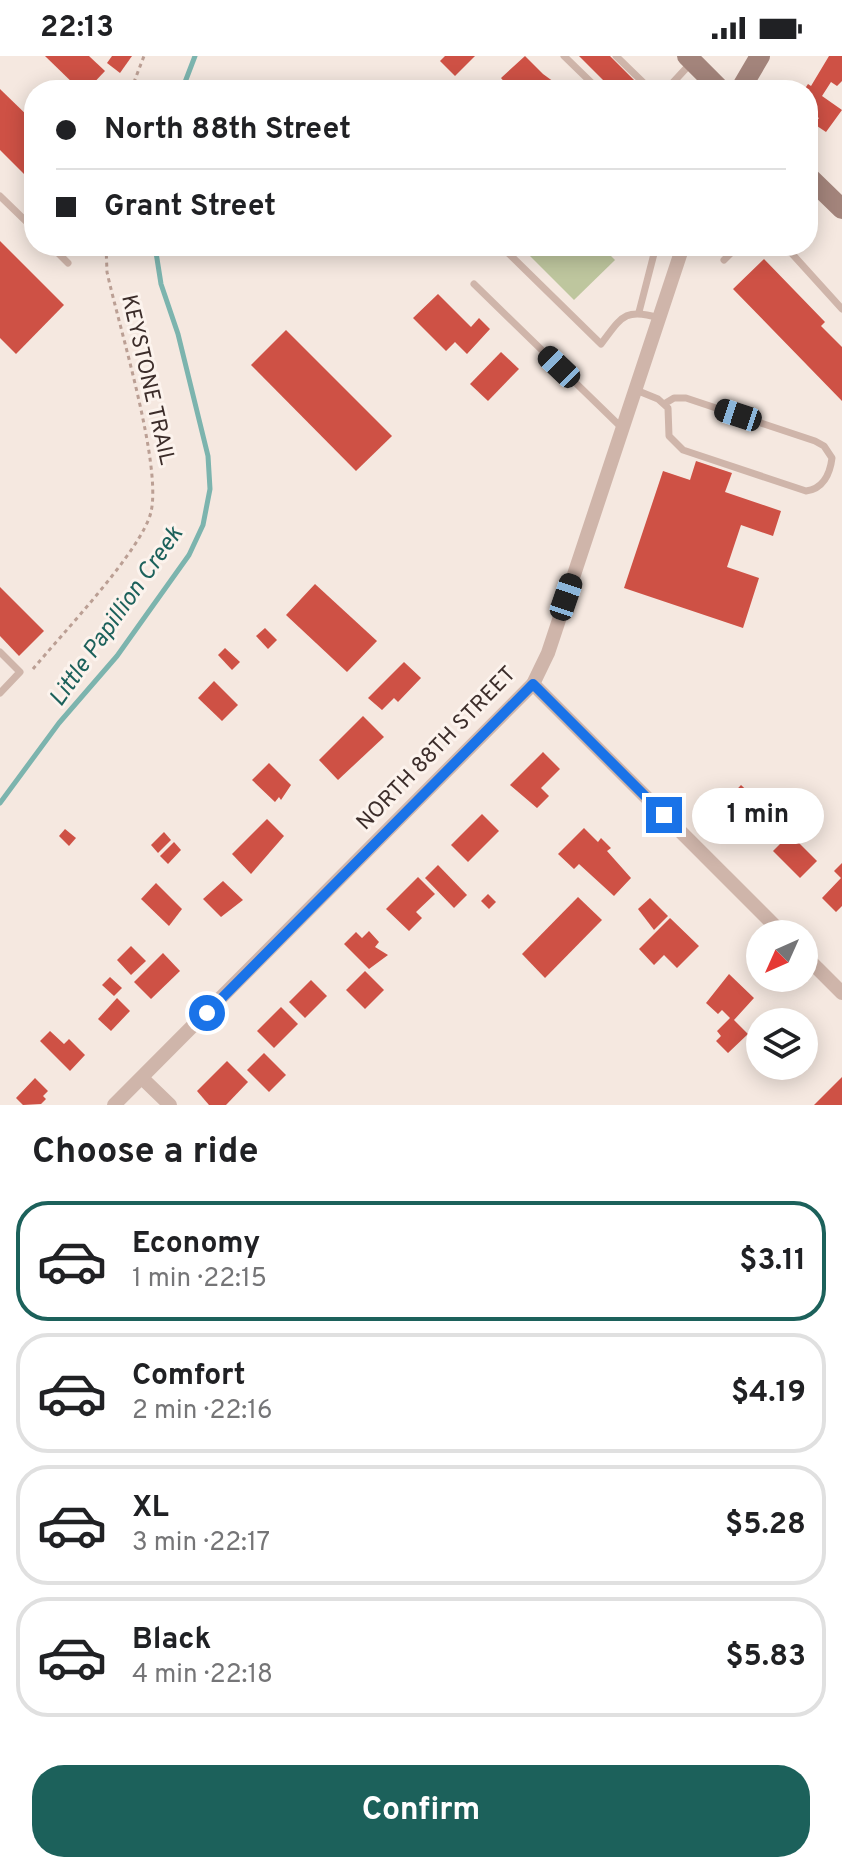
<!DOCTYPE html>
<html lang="en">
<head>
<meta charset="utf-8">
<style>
	body { margin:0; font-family:Overpass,sans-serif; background:#f2f2f2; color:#202124; height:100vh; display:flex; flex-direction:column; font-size:30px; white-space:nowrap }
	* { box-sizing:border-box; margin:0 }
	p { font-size:26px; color:#757577 }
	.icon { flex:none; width:44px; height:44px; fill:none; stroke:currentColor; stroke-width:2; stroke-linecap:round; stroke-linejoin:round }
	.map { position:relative; height:1049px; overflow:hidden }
	.sheet { display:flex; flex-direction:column; background:#fff; flex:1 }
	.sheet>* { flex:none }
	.hud { position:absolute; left:24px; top:24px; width:794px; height:176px; border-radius:32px; box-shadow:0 4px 20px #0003; display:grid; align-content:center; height:176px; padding:0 32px; background:#fff }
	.needle { width:52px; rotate:225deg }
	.fabs { position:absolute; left:746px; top:864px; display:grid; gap:16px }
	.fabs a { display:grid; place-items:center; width:72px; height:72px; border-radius:50%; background:#fff; box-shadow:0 4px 20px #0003; font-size:40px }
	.end { position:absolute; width:36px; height:36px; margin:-18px; border:10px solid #1a73e8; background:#fff; box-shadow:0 0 0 4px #fff }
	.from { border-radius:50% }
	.bubble { position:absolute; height:56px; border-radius:28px; background:#fff; box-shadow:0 4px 20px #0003; font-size:26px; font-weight:700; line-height:56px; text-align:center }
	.car { position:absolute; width:24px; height:48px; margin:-24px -12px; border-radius:10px; box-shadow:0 0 6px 2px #0007; background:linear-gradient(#222 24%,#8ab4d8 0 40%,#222 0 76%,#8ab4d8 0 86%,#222 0) }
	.hud b { display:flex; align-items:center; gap:28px; height:76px; font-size:30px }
	.hud b+b { border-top:2px solid #e0e0e0 }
	.hud i { width:20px; height:20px; background:#202124 }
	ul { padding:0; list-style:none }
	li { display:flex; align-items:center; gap:24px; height:120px; margin:0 16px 12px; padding:0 16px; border:4px solid #e0e0e0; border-radius:32px }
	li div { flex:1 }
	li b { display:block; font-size:30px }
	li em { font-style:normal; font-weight:700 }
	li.active { border-color:#1c615b }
	li>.icon { width:72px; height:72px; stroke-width:1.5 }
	h2 { padding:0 32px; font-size:36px; line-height:96px }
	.button { display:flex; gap:16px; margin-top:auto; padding:16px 32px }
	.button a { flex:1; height:92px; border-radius:32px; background:#1c615b; color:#fff; font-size:32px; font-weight:700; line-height:92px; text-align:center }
	.status { display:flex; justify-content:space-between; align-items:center; height:56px; padding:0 40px; background:#fff; direction:ltr }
	.status svg { height:22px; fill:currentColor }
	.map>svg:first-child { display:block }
	.green { fill:#bec69e }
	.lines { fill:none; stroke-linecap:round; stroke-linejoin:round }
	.stream { stroke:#7cb4ae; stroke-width:5 }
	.building { fill:#ce5145 }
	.path { stroke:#bb9f94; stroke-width:3; stroke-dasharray:4 4; stroke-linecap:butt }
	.lane { stroke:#cfb5aa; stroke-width:7 }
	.street { stroke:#cfb5aa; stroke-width:14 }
	.secondary { stroke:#a3847b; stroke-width:20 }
	.route { stroke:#1a73e8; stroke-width:10 }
	.labels { text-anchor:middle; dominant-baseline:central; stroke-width:6; stroke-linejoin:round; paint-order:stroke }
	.street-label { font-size:22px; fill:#3c2d2a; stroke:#fcf3ed }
	.water-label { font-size:24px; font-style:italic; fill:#1c615b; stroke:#fcf3ed }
</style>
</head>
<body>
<div class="status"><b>22:13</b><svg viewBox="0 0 49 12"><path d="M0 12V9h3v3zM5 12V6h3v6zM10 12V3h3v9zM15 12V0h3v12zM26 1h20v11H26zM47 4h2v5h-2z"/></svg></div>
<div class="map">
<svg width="842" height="1049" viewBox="0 0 842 1049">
	<rect width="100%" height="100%" fill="#f5e8e0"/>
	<polygon class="green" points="537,190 601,190 615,204 574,244 529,199"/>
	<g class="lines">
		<g class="stream">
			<polyline points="182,34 195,0"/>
			<polyline points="0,747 59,667 117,600 189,499 203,469 210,433 208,400 178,278 161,228 155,190"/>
		</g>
	</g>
	<g class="building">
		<polygon points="45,0 89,0 105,15 87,34 80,34"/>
		<polygon points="112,0 132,0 120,17 107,7"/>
		<polygon points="445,0 475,0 455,20 440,5"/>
		<polygon points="525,0 543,18 565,34 501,34 506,28 501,22"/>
		<polygon points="579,0 610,0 644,34 613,34"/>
		<polygon points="829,0 842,0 842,25 837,30 831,26 822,40 842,54 826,76 814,68 819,62 808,55 808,34 804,34 808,28 811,30"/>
		<polygon points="0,33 34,66 34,128 0,94"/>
		<polygon points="0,185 64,249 16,298 0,282"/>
		<polygon points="764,203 825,266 821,270 842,291 842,345 733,233"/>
		<polygon points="438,238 471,271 479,262 490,273 467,298 455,286 446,295 413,262"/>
		<polygon points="286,274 392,380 356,415 251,309"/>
		<polygon points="501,296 519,313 488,345 470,328"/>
		<polygon points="696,405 732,417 725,436 781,455 773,480 741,469 727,511 759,522 743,572 624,532 663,415 690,424"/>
		<polygon points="315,528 377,585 347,616 286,559"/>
		<polygon points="0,531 44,575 19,600 0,580"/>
		<polygon points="265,572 277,584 268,593 256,580"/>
		<polygon points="225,592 240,606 232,614 218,599"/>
		<polygon points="404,606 421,622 398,646 394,642 382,654 368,642"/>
		<polygon points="214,625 238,649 222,665 198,642"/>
		<polygon points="363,660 384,681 338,724 319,704"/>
		<polygon points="543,696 560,713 541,732 549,740 537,752 510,729"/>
		<polygon points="269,707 291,729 281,744 279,741 275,746 252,724"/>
		<polygon points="741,729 774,760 756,778 725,746"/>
		<polygon points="790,740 801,751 784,767 774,757"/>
		<polygon points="482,758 499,775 468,806 451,789"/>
		<polygon points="267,763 284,780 251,818 232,798"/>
		<polygon points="584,772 598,786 601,782 611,792 607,795 631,822 614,840 579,808 574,813 558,798"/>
		<polygon points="65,773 76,782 69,790 59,780"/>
		<polygon points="164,776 171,784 158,797 151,789"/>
		<polygon points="790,778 817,805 800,822 773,795"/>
		<polygon points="174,786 181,794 168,808 160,800"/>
		<polygon points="842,807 842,850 836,856 822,842 841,822 834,815"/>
		<polygon points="438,809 467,839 454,852 425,822"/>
		<polygon points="418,821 435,838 416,856 422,862 409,875 386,853"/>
		<polygon points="223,825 243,844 221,861 203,843"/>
		<polygon points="156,827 182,853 169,870 141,843"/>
		<polygon points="488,838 496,846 489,853 481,845"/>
		<polygon points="578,841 602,864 545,922 522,898"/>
		<polygon points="650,842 668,860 654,874 638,853"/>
		<polygon points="670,862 699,890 677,912 664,899 654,909 639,893"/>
		<polygon points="369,875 379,886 375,891 388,899 369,913 344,888 356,876 362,882"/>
		<polygon points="131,890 146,905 131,919 117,904"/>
		<polygon points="163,897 180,915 151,943 134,926"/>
		<polygon points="365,915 384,934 365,953 346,934"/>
		<polygon points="729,918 754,942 734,964 748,978 728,997 716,985 721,980 717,975 730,962 722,954 718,958 706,947"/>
		<polygon points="110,921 122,932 114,940 102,929"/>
		<polygon points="311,924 327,940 305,962 289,946"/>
		<polygon points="117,942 130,955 111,975 98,963"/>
		<polygon points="281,951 298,968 274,992 257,975"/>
		<polygon points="50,975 64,988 69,983 85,999 70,1015 40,985"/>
		<polygon points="264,997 286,1019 269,1036 247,1014"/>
		<polygon points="227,1005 248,1026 226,1049 209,1049 197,1035"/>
		<polygon points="842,1021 842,1049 814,1049"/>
		<polygon points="35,1022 48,1035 43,1040 46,1043 41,1048 23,1049 16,1042"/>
	</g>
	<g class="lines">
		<g class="path">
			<polyline points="131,34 144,0"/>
			<path d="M33 613C61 579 142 494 151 456 162 408 119 271 107 216L106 190"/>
		</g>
		<g class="lane">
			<polyline points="564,0 599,34"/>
			<polyline points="616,0 651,34"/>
			<polyline points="666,34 691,7"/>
			<polyline points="0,140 34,173"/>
			<polyline points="51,190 68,207"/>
			<path d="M501 190 601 288C621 262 624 251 659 262"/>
			<polyline points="785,190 842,253"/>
			<polyline points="724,204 738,190"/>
			<polyline points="474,228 622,372"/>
			<polyline points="639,256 656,190"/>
			<path d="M636 334 658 343 668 352 669 380 683 394 806 435C823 433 830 418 832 402L824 390 815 385 686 342H674L664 348"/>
			<polyline points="0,596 20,616 0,637"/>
		</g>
		<g class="street">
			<polyline points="533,628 783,878"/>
			<polyline points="804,899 842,937"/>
			<polyline points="142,1022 170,1049"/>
			<polyline points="114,1049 533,628 548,597 683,190"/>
		</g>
		<g class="secondary">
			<polyline points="687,0 721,34"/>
			<polyline points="740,34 760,0"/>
			<polyline points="808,120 842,153"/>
		</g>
	</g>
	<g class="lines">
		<polyline class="route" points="207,957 533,628 664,759"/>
	</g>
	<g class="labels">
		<g class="street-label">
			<text transform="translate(147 324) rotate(77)">KEYSTONE TRAIL</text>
			<text transform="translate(437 693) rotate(-46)">NORTH 88TH STREET</text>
		</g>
		<g class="water-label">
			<text transform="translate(117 561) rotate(-55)">Little Papillion Creek</text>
		</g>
	</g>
</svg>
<div class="fabs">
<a><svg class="needle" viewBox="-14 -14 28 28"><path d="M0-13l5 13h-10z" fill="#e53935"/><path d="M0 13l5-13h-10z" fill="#757577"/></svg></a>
<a><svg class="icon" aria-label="layers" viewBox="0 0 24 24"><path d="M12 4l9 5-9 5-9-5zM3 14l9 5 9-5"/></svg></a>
</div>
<i class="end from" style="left:207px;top:957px"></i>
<i class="end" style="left:664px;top:759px"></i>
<div class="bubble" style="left:692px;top:732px;width:132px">1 min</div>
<i class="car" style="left:559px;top:311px;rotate:314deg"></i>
<i class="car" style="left:738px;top:359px;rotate:288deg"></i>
<i class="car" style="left:566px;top:541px;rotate:19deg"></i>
<div class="hud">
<b><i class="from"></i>North 88th Street</b>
<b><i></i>Grant Street</b>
</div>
</div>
<section class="sheet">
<h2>Choose a ride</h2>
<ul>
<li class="active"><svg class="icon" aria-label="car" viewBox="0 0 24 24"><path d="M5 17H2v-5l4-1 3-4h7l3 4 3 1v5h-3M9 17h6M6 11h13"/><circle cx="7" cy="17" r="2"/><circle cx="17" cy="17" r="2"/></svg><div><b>Economy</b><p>1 min · 22:15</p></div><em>$3.11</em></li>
<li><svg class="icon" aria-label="car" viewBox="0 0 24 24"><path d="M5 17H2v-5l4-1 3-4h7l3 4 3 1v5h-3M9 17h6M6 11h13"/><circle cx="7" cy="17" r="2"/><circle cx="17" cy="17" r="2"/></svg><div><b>Comfort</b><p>2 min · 22:16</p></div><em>$4.19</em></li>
<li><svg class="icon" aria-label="car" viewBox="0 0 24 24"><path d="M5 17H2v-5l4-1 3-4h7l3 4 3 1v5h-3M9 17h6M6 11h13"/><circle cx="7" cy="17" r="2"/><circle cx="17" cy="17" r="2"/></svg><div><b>XL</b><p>3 min · 22:17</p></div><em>$5.28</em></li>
<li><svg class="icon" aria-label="car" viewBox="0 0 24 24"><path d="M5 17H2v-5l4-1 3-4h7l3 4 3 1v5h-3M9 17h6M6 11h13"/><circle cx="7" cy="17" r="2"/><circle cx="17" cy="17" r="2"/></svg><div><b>Black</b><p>4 min · 22:18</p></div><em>$5.83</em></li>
</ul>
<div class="button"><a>Confirm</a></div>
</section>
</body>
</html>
